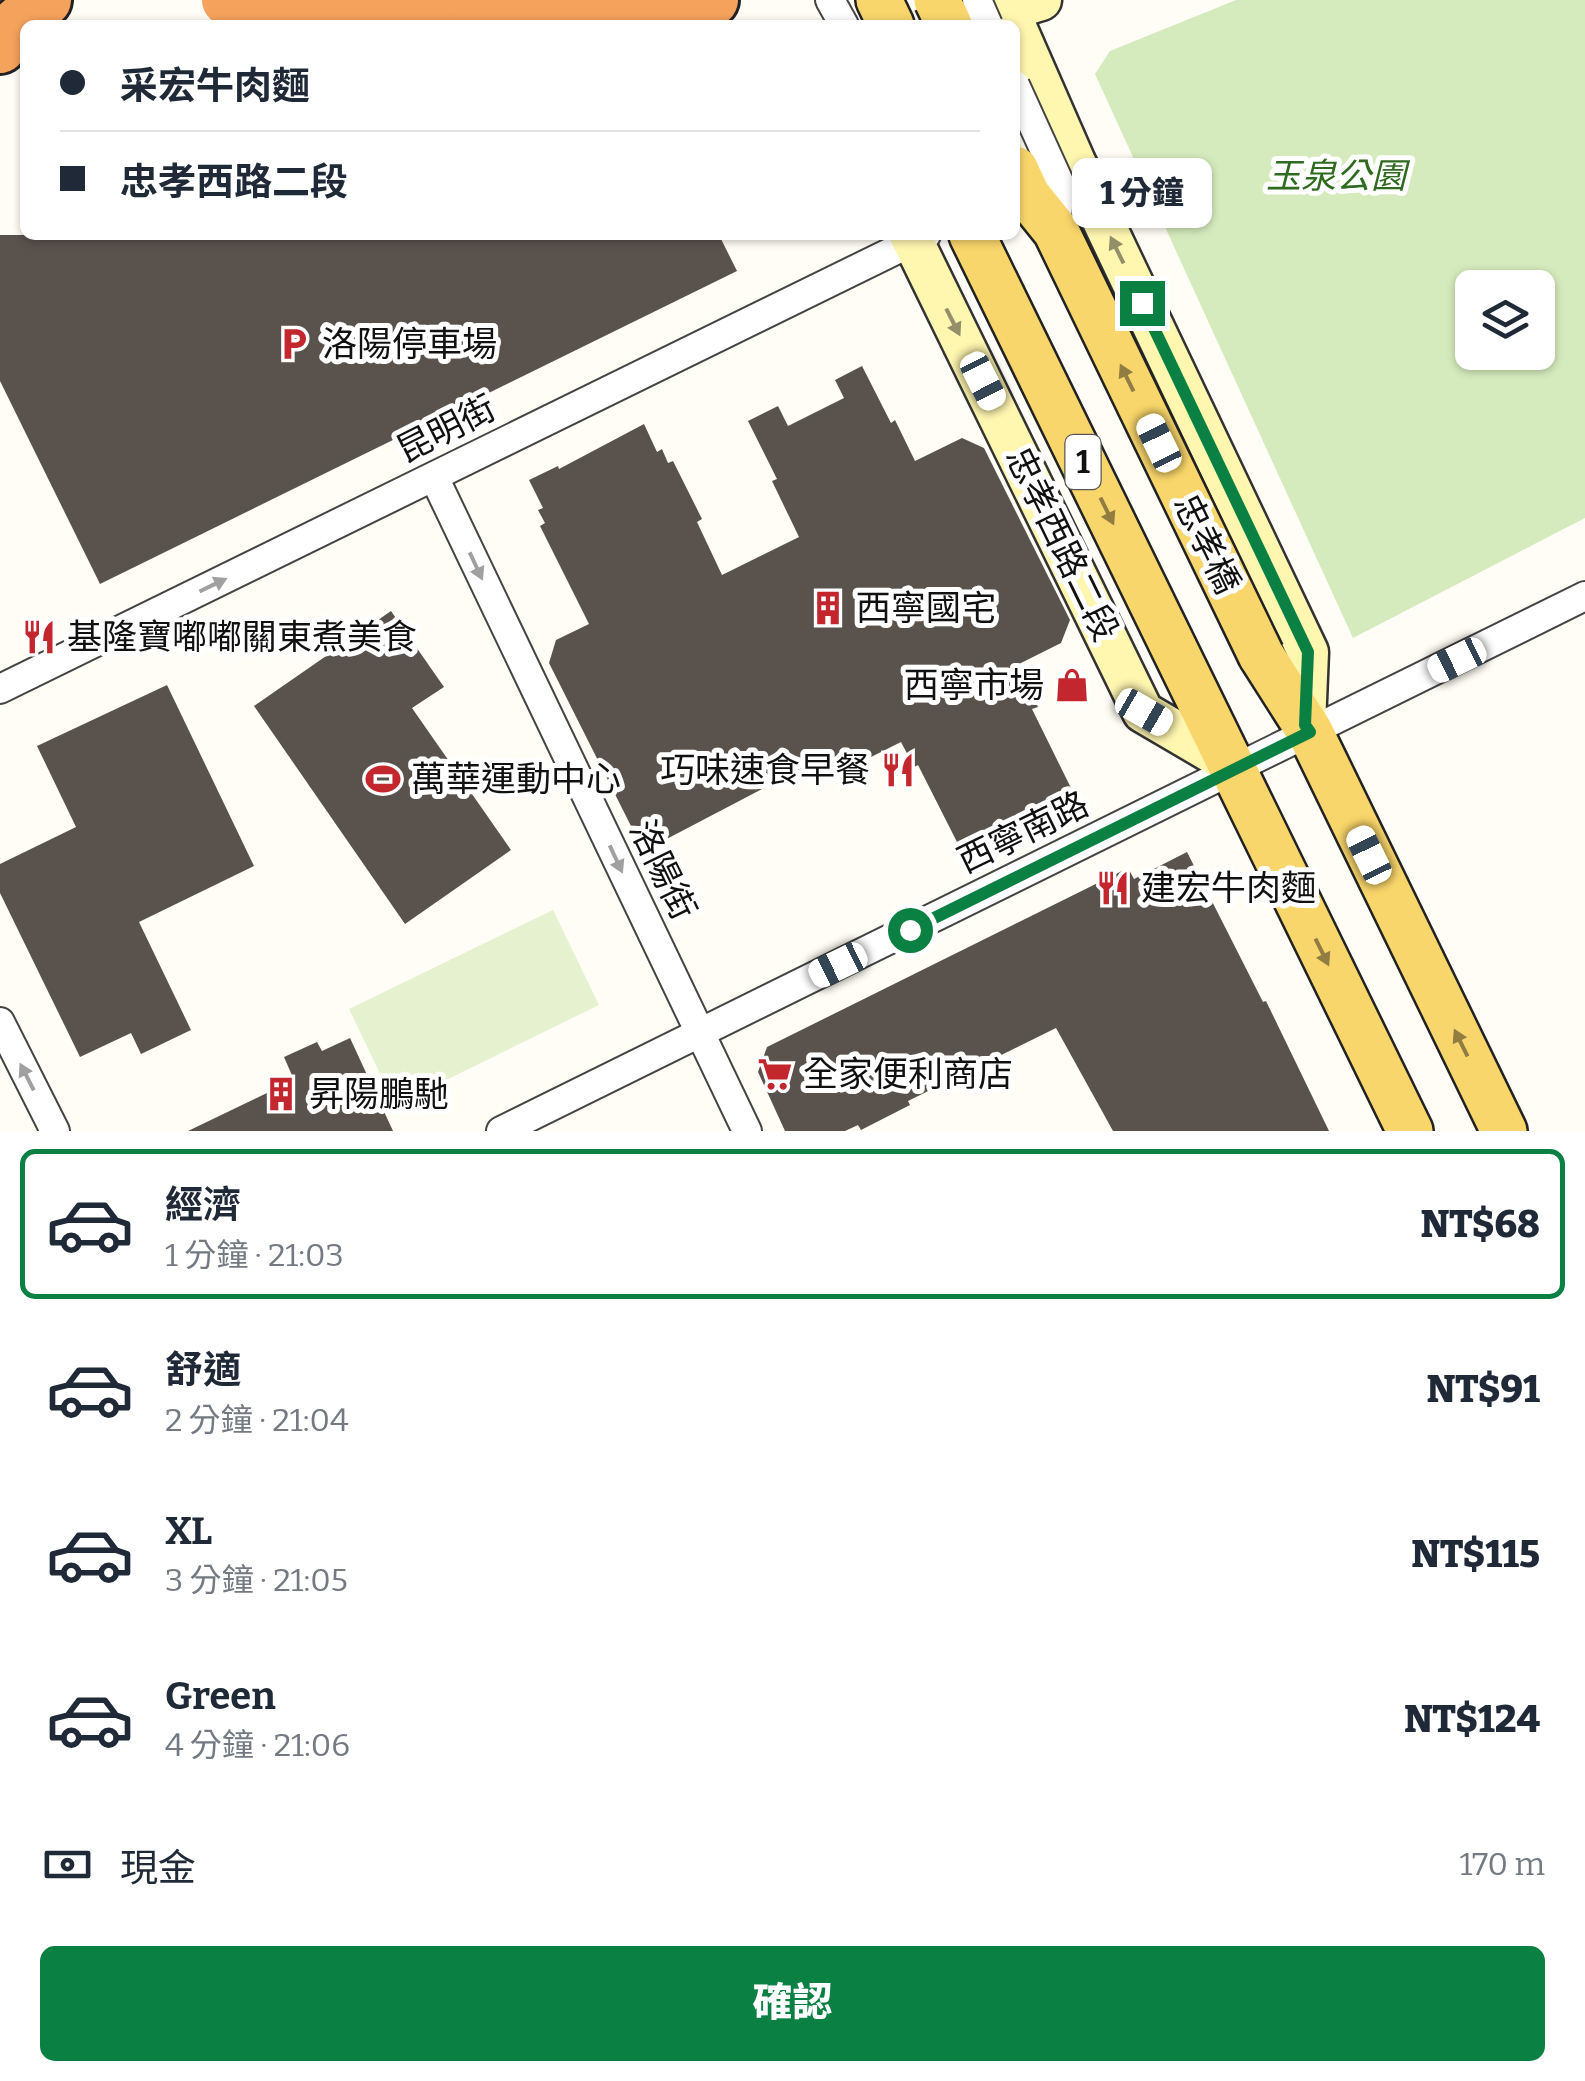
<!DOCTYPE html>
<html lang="zh-TW">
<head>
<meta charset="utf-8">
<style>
	body { margin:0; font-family:Bitter,"Noto Sans TC",serif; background:#f2f2f3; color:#1f2937; height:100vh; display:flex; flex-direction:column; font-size:38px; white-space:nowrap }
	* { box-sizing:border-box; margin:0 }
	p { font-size:32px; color:#747a83 }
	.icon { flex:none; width:55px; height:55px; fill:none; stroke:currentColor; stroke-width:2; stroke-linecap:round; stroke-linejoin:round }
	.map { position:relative; height:1131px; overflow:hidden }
	.details { display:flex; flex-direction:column; background:#fff; flex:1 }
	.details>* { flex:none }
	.banner { position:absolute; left:20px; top:20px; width:1000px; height:220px; border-radius:15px; box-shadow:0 2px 8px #0004; display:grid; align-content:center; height:220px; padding:0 40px; background:#fff }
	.fabs { position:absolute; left:1455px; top:270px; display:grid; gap:20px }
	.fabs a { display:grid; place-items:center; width:100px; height:100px; border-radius:15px; background:#fff; box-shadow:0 2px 8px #0004; font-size:50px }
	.end { position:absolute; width:45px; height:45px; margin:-22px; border:12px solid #0b8043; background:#fff; box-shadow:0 0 0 5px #fff }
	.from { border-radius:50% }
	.bubble { position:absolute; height:70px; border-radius:15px; background:#fff; box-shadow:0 2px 8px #0004; font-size:32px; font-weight:800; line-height:70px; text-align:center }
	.car { position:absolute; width:30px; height:60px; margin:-30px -15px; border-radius:12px; box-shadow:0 0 8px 2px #0007; background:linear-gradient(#fff 24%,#345 0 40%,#fff 0 76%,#345 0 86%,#fff 0) }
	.banner b { display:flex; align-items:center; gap:35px; height:95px; font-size:38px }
	.banner b+b { border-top:2px solid #e0e1e3 }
	.banner i { width:25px; height:25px; background:#1f2937 }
	ul { padding:18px 0 0; list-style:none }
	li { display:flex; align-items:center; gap:30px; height:150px; margin:0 20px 15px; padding:0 20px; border:5px solid transparent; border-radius:15px }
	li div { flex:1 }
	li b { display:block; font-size:38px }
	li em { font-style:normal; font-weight:800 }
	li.active { border-color:#0b8043 }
	li>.icon { width:90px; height:90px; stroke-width:1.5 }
	.pay { display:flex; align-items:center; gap:25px; height:110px; padding:0 40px; font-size:38px }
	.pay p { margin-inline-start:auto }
	.button { display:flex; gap:20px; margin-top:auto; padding:20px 40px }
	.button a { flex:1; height:115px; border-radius:15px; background:#0b8043; color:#fff; font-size:40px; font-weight:800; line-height:115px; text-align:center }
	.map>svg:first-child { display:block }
	.green { fill:#d5ebbd; fill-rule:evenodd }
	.pitch { fill:#e6f2cf }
	.building { fill:#5a524d }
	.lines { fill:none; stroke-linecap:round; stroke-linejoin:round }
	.street-casing { stroke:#444; stroke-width:32 }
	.secondary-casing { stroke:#333; stroke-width:45 }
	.primary-casing { stroke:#222; stroke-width:50 }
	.highway-casing { stroke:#222; stroke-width:58 }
	.street { stroke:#fff; stroke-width:28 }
	.secondary { stroke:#fff6b0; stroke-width:40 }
	.primary { stroke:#f9d66b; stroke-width:45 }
	.highway { stroke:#f5a25d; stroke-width:52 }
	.street-bridge-casing { stroke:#444; stroke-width:32; stroke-linecap:butt }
	.primary-bridge-casing { stroke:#222; stroke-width:50; stroke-linecap:butt }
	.highway-bridge-casing { stroke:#222; stroke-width:58; stroke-linecap:butt }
	.street-bridge { stroke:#fff; stroke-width:28 }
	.primary-bridge { stroke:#f9d66b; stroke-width:45 }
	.highway-bridge { stroke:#f5a25d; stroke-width:52 }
	.oneway { fill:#948f68 }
	.oneway2 { fill:#917d42 }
	.oneway3 { fill:#a0a0a0 }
	.route { stroke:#0b8043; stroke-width:12 }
	.labels { text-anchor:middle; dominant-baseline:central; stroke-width:10; stroke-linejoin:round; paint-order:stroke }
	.shield { fill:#fff; stroke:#585858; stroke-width:2.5 }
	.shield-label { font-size:32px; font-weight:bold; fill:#111 }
	.park-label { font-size:35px; font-style:italic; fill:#2f6b1f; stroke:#fff }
	.poi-label { font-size:35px; fill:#111; stroke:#fff; text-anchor:start }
	.street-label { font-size:35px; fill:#111; stroke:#fff }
</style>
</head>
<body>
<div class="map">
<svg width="1585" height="1131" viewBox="0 0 1585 1131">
	<rect width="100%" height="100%" fill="#fffdf5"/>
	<path class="green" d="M1236 0H1585V518L1353 638 1095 74 1110 51ZM1472 288H1538V352H1472Z"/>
	<polygon class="pitch" points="553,910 599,1005 395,1105 349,1009"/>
	<g class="building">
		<polygon points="0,235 719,235 737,271 100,584 0,381"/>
		<polygon points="862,366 891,423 895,420 915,461 962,438 984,448 1070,620 1061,643 1017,665 1038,707 1032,709 1071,788 958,844 918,765 914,767 901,742 815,785 806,766 659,843 636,836 549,663 556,640 589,624 540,526 545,523 538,510 543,508 529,480 558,466 559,469 644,424 657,452 662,449 668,463 673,461 702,519 697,522 722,575 799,537 772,481 777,479 748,421 778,406 788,426 844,398 835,380"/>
		<polygon points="391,611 444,687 412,708 511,850 405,924 254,706"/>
		<polygon points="167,685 254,866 139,922 191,1030 141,1054 131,1033 80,1057 0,893 0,864 76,827 37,746"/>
		<polygon points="1187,852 1263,1002 1266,1001 1329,1131 1113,1131 1056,1028 908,1101 910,1105 861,1130 858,1125 845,1131 785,1131 758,1072 767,1047 1128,868 1134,879"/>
		<polygon points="350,1038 393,1131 188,1131 294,1080 284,1057 317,1042 322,1051"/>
	</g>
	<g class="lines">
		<g class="street-casing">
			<g id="street">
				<polyline points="830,0 844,25"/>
				<polyline points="434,477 747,1131"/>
				<polyline points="0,689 926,235"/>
				<polyline points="0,1022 55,1131"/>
				<polyline points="501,1131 1585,596"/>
			</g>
		</g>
		<g class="secondary-casing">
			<g id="secondary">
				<polyline points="982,18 1041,0"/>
				<polyline points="1015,25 1075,162 1308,652 1305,725"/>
				<polyline points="910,235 1143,712 1228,762"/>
			</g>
		</g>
		<g class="primary-casing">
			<g id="primary">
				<polyline points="879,0 891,25"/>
				<polyline points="972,235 1410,1131"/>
				<polyline points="1261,655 1310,732 1504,1131"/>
			</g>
		</g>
		<g class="highway-casing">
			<g id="highway">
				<polyline points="385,9 514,17 618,13 712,0"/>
				<polyline points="0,47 15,26 45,0"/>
			</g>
		</g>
		<use href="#street" class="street"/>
		<use href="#secondary" class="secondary"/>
		<use href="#primary" class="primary"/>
		<use href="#highway" class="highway"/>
		<g class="street-bridge-casing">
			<g id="street-bridge">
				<polyline points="977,0 988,25"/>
				<polyline points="1015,85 1060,184 1056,231"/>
			</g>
		</g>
		<g class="primary-bridge-casing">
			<g id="primary-bridge">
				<polyline points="937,0 949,25"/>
				<polyline points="1015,169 1027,195 1056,231 1261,655"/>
			</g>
		</g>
		<g class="highway-bridge-casing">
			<path id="highway-bridge" d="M228 0C292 23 367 9 433 0"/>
		</g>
		<use href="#street-bridge" class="street-bridge"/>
		<use href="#primary-bridge" class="primary-bridge"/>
		<use href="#highway-bridge" class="highway-bridge"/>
	</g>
	<defs><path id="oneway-solid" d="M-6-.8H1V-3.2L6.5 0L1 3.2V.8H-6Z" transform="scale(2.5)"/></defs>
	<g class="oneway">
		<use href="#oneway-solid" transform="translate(1117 250) rotate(-116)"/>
		<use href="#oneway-solid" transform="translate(953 322) rotate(63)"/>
	</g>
	<g class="oneway2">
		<use href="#oneway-solid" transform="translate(1127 378) rotate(-116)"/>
		<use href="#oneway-solid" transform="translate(1107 511) rotate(64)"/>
		<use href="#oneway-solid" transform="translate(1322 952) rotate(64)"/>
		<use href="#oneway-solid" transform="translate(1461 1043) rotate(-116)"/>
	</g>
	<g class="oneway3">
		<use href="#oneway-solid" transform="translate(476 566) rotate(65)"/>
		<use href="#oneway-solid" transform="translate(213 585) rotate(-26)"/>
		<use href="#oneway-solid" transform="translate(616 859) rotate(65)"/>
		<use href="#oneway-solid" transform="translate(27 1077) rotate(-117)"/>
	</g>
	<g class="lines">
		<polyline class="route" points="910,930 1310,732 1305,725 1308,652 1142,303"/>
	</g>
	<defs>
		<g id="parking-bare" transform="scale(2.7)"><path d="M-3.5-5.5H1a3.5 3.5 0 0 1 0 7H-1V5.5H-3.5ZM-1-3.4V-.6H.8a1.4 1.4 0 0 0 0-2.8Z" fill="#c4262e" stroke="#fff" stroke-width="2.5" paint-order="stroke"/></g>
		<g id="building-bare" transform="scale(2.7)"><path d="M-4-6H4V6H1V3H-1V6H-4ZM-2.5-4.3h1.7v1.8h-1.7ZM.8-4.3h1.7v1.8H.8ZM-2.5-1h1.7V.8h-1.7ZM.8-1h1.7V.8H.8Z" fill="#c4262e" stroke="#fff" stroke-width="2.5" paint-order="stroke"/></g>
		<g id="restaurant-bare" transform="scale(2.7)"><path d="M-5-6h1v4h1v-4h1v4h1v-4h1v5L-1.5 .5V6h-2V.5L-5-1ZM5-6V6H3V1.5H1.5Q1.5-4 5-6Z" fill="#c4262e" stroke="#fff" stroke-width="2.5" paint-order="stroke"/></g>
		<g id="shop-bare" transform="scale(2.7)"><path d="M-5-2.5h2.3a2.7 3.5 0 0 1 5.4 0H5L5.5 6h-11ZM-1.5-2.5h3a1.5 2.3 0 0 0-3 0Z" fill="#c4262e" stroke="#fff" stroke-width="2.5" paint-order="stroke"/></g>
		<g id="stadium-bare" transform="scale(2.7)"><path d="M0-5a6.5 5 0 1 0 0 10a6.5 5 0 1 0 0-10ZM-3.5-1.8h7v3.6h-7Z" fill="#c4262e" stroke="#fff" stroke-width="2.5" paint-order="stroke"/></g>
		<g id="supermarket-bare" transform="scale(2.7)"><path d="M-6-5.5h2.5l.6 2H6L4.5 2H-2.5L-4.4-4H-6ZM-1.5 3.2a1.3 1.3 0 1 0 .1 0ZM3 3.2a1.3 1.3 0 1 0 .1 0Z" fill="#c4262e" stroke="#fff" stroke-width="2.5" paint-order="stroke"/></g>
	</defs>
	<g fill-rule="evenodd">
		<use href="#parking-bare" x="294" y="344"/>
		<use href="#building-bare" x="828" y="608"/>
		<use href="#restaurant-bare" x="39" y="637"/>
		<use href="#shop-bare" x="1072" y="685"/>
		<use href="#restaurant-bare" x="898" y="770"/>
		<use href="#stadium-bare" x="383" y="779"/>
		<use href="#restaurant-bare" x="1113" y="888"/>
		<use href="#supermarket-bare" x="775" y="1074"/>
		<use href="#building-bare" x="281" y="1094"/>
	</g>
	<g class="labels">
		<rect class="shield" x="1065.5" y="435" width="35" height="54" rx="8"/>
		<g class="shield-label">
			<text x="1083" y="462">1</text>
		</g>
		<g class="park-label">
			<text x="1336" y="176">玉泉公園</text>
		</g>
		<g class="poi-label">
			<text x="322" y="344">洛陽停車場</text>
			<text x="856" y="608">西寧國宅</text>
			<text x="67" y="637">基隆寶嘟嘟關東煮美食</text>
			<text x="1044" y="685" text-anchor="end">西寧市場</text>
			<text x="870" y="770" text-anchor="end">巧味速食早餐</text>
			<text x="411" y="779">萬華運動中心</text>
			<text x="1141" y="888">建宏牛肉麵</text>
			<text x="803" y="1074">全家便利商店</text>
			<text x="309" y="1094">昇陽鵬馳</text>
		</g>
		<g class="street-label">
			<text transform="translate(446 429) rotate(-27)">昆明街</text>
			<text transform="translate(1062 544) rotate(64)">忠孝西路二段</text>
			<text transform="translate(1207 544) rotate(64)">忠孝橋</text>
			<text transform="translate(1023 832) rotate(-26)">西寧南路</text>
			<text transform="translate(663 870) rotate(64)">洛陽街</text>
		</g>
	</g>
</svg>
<div class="fabs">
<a><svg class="icon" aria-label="layers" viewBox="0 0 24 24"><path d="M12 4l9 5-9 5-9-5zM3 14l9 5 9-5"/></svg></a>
</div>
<i class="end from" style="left:910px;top:930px"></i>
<i class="end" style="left:1142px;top:303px"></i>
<div class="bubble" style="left:1072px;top:158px;width:140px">1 分鐘</div>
<i class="car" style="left:983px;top:381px;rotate:153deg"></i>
<i class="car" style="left:1159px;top:443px;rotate:334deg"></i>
<i class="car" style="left:1457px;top:660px;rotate:244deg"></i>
<i class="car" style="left:1144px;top:712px;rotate:120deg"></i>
<i class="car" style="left:1369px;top:855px;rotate:334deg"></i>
<i class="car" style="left:838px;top:965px;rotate:244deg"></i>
<div class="banner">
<b><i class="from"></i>采宏牛肉麵</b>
<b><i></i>忠孝西路二段</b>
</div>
</div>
<section class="details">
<ul>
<li class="active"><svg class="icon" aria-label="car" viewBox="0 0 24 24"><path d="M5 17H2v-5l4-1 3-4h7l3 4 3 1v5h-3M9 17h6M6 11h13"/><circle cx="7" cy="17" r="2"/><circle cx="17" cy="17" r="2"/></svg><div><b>經濟</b><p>1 分鐘 · 21:03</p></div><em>NT$68</em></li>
<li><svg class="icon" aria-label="car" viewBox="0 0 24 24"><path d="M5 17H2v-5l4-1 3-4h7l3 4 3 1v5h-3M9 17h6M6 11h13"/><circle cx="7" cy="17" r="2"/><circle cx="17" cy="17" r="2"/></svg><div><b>舒適</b><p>2 分鐘 · 21:04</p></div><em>NT$91</em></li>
<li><svg class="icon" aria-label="car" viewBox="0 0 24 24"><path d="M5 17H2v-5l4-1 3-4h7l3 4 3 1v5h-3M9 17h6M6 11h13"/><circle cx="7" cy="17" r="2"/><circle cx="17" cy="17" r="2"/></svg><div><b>XL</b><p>3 分鐘 · 21:05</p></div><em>NT$115</em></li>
<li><svg class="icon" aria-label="car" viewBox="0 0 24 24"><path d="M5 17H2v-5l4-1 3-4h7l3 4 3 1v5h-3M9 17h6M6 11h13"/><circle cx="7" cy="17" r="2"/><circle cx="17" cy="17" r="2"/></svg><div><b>Green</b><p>4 分鐘 · 21:06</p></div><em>NT$124</em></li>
</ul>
<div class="pay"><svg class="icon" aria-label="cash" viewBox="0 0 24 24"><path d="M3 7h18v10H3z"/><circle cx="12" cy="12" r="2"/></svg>現金<p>170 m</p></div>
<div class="button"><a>確認</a></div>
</section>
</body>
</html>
